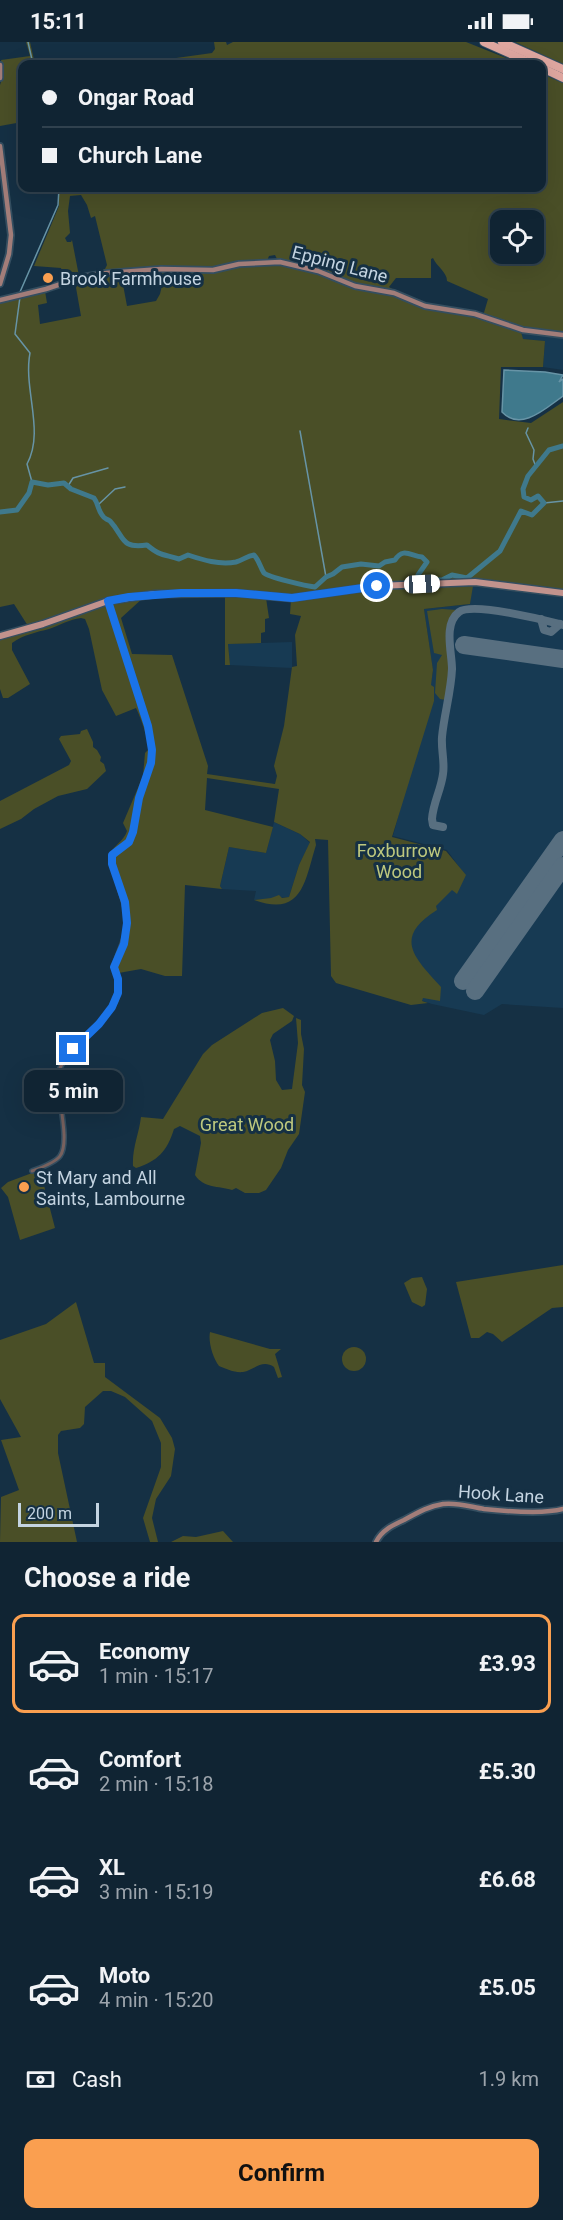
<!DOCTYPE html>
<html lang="en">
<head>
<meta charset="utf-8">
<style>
	body { margin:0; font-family:Roboto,sans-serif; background:#192c3b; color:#f1f3f6; height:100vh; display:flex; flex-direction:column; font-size:22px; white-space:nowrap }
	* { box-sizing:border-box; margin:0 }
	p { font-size:20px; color:#9ca4ac }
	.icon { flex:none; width:33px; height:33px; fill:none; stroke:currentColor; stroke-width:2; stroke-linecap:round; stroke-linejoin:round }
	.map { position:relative; height:1500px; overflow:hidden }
	.sheet { display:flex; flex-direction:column; background:#102433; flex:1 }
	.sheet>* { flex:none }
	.hud { position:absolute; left:18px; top:18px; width:528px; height:132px; border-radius:12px; box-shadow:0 6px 24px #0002,0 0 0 2px #30414e; display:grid; align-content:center; height:132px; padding:0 24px; background:#102433 }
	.buttons { position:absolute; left:490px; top:168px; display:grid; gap:12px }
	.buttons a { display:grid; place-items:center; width:54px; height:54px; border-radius:12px; background:#102433; box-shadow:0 6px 24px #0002,0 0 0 2px #30414e; font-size:30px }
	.scale { position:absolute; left:18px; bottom:15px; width:81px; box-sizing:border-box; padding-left:6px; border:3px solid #c4d4e1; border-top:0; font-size:16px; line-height:21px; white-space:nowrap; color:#c4d4e1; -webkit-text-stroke:4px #153044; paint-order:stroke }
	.end { position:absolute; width:27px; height:27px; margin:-14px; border:8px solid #1a73e8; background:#fff; box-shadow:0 0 0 3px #fff }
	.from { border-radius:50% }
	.bubble { position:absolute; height:42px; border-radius:12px; background:#102433; box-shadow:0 6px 24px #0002,0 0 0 2px #30414e; font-size:20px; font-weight:700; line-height:42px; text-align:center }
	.car { position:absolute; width:18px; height:36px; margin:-18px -9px; border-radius:8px; box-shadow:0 0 4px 2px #0007; background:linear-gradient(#fff 24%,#345 0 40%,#fff 0 76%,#345 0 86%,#fff 0) }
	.hud b { display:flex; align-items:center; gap:21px; height:57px; font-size:22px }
	.hud b+b { border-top:2px solid #30414e }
	.hud i { width:15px; height:15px; background:#f1f3f6 }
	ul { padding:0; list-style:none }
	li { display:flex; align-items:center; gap:18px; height:99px; margin:0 12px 9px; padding:0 12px; border:3px solid transparent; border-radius:12px }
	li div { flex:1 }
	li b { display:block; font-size:22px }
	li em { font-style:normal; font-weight:700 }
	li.active { border-color:#fa9f50 }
	li>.icon { width:54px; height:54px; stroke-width:1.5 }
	h2 { padding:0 24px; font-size:27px; line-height:72px }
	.pay { display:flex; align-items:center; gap:15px; height:66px; padding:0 24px; font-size:22px }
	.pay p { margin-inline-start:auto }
	.action { display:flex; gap:12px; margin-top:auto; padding:12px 24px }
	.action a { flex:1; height:69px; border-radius:12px; background:#fa9f50; color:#111; font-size:24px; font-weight:700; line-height:69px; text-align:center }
	.status { display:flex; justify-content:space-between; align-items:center; height:42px; padding:0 30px; background:#102433; direction:ltr }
	.status svg { height:16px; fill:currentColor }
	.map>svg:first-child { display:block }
	.built { fill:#173a53 }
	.green { fill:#4a4f27; fill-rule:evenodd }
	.water { fill:#3f798c; stroke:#6794a6; stroke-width:1.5 }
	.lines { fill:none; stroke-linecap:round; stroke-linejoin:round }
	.stream { stroke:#6794a6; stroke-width:1.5 }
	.river { stroke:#3f798c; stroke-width:5 }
	.taxiway { stroke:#586f80; stroke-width:8 }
	.runway { stroke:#586f80; stroke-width:18 }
	.street-casing { stroke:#344e60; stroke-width:6 }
	.secondary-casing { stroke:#344e60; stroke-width:8 }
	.primary-casing { stroke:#344e60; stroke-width:9 }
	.highway-casing { stroke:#344e60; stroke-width:10 }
	.street { stroke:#78615e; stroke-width:3 }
	.secondary { stroke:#a27d79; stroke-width:4.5 }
	.primary { stroke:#c2938d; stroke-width:6 }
	.highway { stroke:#dfa7a0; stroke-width:8 }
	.route { stroke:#1a73e8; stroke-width:8 }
	.poi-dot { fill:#fa9f50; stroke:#153044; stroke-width:2 }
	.labels { text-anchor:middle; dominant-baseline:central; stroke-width:6; stroke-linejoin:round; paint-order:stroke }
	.street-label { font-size:18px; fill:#c4d4e1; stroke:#153044 }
	.poi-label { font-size:18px; fill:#c4d4e1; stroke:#153044; text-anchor:start }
	.park-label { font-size:18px; fill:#bec87e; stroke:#153044 }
</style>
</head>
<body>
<div class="status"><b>15:11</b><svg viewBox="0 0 49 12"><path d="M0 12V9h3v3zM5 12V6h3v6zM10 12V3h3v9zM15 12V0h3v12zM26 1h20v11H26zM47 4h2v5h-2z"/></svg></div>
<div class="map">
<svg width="563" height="1500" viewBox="0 0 563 1500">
	<rect width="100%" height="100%" fill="#153044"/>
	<g class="built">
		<polygon points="521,290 563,295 563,328 543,325 545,299 522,297"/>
		<polygon points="472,543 563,555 563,966 502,962 484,973 432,962 360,938 374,916 462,829 447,808 393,794 426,670 433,629 424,567 470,562"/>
		<polygon points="292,600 292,626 230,623 228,602"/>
		<polygon points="274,780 300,792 310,801 299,823 289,855 254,858 256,849 222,847 220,844 229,805 266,811"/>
	</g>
	<g class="green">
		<polygon points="26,0 30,0 35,22 22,22 22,80 0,84 0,43 4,30 1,18 30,14"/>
		<polygon points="214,0 226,0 227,3 233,0 466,0 521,22 133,22 212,11 215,7"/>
		<polygon points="515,0 563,0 563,22"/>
		<path d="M542 32 563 41V292L530 288 483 274 488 257 447 239C447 230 437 225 433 216L431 217V236H396L389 245 399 251 355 243 319 227 277 217 275 213 269 214 267 219 213 226 99 231 98 228 105 227 107 223 95 174 91 176 87 163 81 153 70 154 68 169 70 191 65 196 67 200H71L72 198 79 234 64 239 61 226 34 224 59 164 58 146H542ZM501 178H534V212H501Z"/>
		<path d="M284 222 311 228 355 246 387 251 414 261 474 274 521 290 523 297 545 299 543 325H501L499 377 531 381 563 360V555L473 544 470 562 424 567 433 628 431 643 434 645V659L392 795 446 809 466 833 457 852 452 848 436 864 437 868C392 896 415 916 441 945L440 959 423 956 422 959 428 961 411 963 336 941 331 934 328 798 315 797 316 803C305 838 303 876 254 858L271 856 279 853 282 856 289 855 299 823 310 800 300 792 274 780 279 747 207 736 205 768 273 785 266 811 229 805 220 844 222 847 185 843 182 934H165L141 927 113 932C115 913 127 897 126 879 125 864 108 820 111 811 114 803 124 799 127 789L123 781 143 734 145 711 149 707C148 697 141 676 136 666L116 674 102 648 89 587 85 577 81 576C70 577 58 584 49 587 37 590 23 593 12 601V608L30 642 8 656H3L0 647V595L28 584 14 562 0 565V260L45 249 47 261 38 263 40 282 81 274 75 240C91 235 104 231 121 232L127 264 156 259 160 252 163 239 135 234 136 231 159 228 214 229 239 224ZM233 551 291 557 290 572 301 574 295 593 297 624 292 625 284 684 274 724 277 734 275 742 207 732 208 724 172 613 132 612 121 576 143 556 225 555V623H230L228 602 261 601V591L265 590V577L269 576 266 556Z"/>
		<path d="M442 567 458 568C440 583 451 604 450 625 449 636 447 647 446 658L440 657 435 651 437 621 442 613 434 611 427 569Z"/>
		<polygon points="87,687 93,700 93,705 97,708 101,715 100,719 104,722 106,729 87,747 58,754 34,767 21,777 0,787 0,759 69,723 71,719 59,697 61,694 80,692 81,689"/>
		<path d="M283 966 294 974 292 979 273 992 270 998 275 1019 276 1038 282 1048 292 1047 298 1001 296 976 301 978V992L304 1007 302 1043 305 1050 299 1092 288 1108 281 1126 266 1148 259 1151H245L236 1146 232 1148C219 1144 203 1146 195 1133L201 1101 200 1094 180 1084 174 1087C167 1109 158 1119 136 1126L133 1124C132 1106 139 1092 141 1075L163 1077 203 1012 212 1003 262 971Z"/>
		<polygon points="40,1128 55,1186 20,1198 8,1155 1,1146 8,1140"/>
		<polygon points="563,1223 563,1265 552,1266 502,1300 493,1292 487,1290 479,1296 471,1296 456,1240"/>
		<polygon points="422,1235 427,1247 425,1263 422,1265 412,1260 404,1241 412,1236"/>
		<polygon points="76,1260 94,1321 105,1321 105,1335 160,1376 172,1396 175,1407 171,1434 156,1457 152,1476 158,1500 150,1500 143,1476 161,1425 161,1401 152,1379 125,1355 111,1349 103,1349 85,1365 84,1382 80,1386 61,1389 58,1393 58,1411 77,1500 0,1500 1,1455 19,1448 1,1398 21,1395 0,1357 0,1298 46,1282"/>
		<path d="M210 1290 270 1307H281L275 1312 282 1335 278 1336 274 1325C262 1317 254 1328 243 1330 235 1331 226 1327 219 1324 213 1316 208 1300 210 1290Z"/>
		<circle cx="354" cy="1317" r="12"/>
		<polygon points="223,1489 233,1500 171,1500 183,1494 196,1495"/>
	</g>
	<path class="water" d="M504 328 545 330 563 333 559 340 563 337V354C546 366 521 390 502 370Z"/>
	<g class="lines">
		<g class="stream">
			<polyline points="28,0 33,22"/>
			<polyline points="20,250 58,163 59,146"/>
			<path d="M20 255 15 292 30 311C23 347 45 389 27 422L32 440"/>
			<polyline points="528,386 526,391 534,408 533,417 536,425"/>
			<polyline points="300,389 326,535"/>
			<polyline points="68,444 73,436 108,426"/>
			<polyline points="544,461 563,459"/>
			<polyline points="99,462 115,447 125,445"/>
		</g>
		<path class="river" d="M0 470 17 468 29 451 32 440 48 443 64 441 71 447 94 456C98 461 98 468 102 473 105 478 106 476 110 479 125 495 120 507 147 503 160 514 163 512 179 517L188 513C203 518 219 523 236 520 243 518 247 514 254 513 259 518 260 525 264 531 268 535 306 544 315 545L326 535 333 532 342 525 361 522 379 524 385 520 395 518C403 505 411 514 422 515L427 520 418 533 420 537 442 538 452 533 467 536 500 509 521 469 532 473 544 461 538 454 531 458 524 455 523 447 528 434 549 408 563 404"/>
		<g class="taxiway">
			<polyline points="541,577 544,588 551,590 560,582"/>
			<path d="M443 785 433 783 432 777C433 761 441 748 443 732 445 720 441 708 442 695 444 673 451 650 452 627 452 610 443 582 459 570 473 560 545 578 563 583"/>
		</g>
		<g class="runway">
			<polyline points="464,603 563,617"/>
			<polyline points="463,939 563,798"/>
			<polyline points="475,949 563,824"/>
		</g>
		<g class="street-casing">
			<path id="street" d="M32 1129C40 1126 55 1121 60 1114 71 1099 56 1051 58 1033 60 1013 100 984 112 966 117 958 121 945 118 935 116 931 115 932 115 927 114 914 128 897 127 879 126 856 113 836 112 813L129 800 133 791 139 756 151 721 152 708 148 684 108 559"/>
		</g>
		<g class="secondary-casing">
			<g id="secondary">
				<polyline points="0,23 0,36"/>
				<polyline points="0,104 11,193 9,212 0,242"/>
				<polyline points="0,258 46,247 82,235 107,231 161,227 213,228 239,222 280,220 318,229 355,244 394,251 425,264 475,272 523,288 563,293"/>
				<path d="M376 1500C382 1488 393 1483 404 1478 417 1471 429 1464 443 1462 457 1460 471 1465 484 1467 504 1469 545 1472 563 1467"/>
			</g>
		</g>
		<g class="primary-casing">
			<polyline id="primary" points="0,594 43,582 108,559 155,552 236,551 292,556 377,544 475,540 563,551"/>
		</g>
		<g class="highway-casing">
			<g id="highway">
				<polyline points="484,0 533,22"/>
				<polyline points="502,0 563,27"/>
				<polyline points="542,26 563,36"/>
			</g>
		</g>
		<use href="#street" class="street"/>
		<use href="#secondary" class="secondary"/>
		<use href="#primary" class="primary"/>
		<use href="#highway" class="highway"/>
	</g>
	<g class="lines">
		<polyline class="route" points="73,1007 99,982 112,965 118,951 118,937 114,925 124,902 127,881 125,860 112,822 112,813 129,800 133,790 139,756 151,721 152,708 148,684 108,559 129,555 181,551 236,551 292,556 377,544"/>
	</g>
	<g class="poi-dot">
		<circle cx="48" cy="236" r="6"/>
		<circle cx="24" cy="1145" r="6"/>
	</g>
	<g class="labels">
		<g class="street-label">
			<text transform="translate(340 222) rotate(15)">Epping Lane</text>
			<text transform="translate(501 1452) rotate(4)">Hook Lane</text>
		</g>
		<g class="poi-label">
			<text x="60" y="236">Brook Farmhouse</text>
			<text x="36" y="1135">St Mary and All<tspan x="36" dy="21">Saints, Lambourne</tspan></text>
		</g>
		<g class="park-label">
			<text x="399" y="808">Foxburrow<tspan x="399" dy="21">Wood</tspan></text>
			<text x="247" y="1082">Great Wood</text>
		</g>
	</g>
</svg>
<div class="buttons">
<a><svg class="icon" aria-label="locate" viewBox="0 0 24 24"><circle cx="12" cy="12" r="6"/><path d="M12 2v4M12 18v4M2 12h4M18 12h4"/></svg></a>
</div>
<div class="scale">200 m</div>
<i class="end from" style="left:377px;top:544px"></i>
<i class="end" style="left:73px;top:1007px"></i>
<div class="bubble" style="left:24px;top:1028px;width:99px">5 min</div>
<i class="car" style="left:422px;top:542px;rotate:87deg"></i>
<div class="hud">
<b><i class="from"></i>Ongar Road</b>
<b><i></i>Church Lane</b>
</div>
</div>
<section class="sheet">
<h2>Choose a ride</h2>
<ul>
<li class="active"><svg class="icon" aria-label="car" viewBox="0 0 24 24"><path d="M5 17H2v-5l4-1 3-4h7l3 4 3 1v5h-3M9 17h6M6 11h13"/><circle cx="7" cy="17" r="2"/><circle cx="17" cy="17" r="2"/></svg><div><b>Economy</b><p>1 min · 15:17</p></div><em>£3.93</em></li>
<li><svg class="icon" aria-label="car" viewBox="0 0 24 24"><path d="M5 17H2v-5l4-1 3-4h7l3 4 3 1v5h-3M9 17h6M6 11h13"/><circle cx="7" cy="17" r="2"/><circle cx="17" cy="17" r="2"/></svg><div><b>Comfort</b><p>2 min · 15:18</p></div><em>£5.30</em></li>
<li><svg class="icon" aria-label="car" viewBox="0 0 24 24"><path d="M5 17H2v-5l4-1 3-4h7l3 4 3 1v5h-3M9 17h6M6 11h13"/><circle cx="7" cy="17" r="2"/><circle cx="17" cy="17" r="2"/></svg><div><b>XL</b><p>3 min · 15:19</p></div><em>£6.68</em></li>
<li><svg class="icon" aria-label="car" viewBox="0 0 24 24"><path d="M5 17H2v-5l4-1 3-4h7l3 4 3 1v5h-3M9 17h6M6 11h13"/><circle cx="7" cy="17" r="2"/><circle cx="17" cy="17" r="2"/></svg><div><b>Moto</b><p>4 min · 15:20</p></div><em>£5.05</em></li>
</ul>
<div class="pay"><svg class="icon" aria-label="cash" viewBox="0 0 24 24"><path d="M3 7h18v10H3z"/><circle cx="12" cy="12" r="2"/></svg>Cash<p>1.9 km</p></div>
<div class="action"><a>Confirm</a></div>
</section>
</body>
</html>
